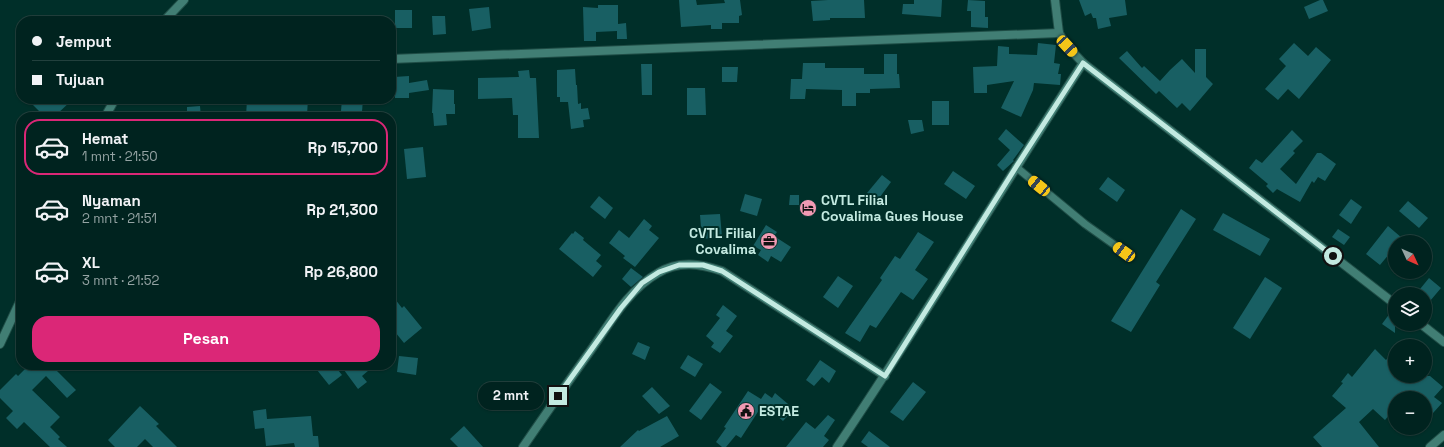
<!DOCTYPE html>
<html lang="id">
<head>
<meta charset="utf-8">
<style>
	body { margin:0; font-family:"Space Grotesk",sans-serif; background:#0a2b28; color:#f1f3f6; height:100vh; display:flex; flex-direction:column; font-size:15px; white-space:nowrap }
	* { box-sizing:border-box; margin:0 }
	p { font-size:13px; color:#95a4a4 }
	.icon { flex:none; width:22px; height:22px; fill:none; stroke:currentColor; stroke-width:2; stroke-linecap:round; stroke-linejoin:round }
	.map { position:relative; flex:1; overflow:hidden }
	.sheet { position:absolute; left:16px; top:112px; width:380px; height:258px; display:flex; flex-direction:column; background:#00231f; border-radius:16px; box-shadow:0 1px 3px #0004,0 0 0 1px #22403d }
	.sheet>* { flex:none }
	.banner { position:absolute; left:16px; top:16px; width:380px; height:88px; border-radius:16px; box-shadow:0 1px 3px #0004,0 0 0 1px #22403d; display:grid; align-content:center; height:88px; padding:0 16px; background:#00231f }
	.needle { width:26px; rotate:134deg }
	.buttons { position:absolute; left:1388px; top:235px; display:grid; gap:8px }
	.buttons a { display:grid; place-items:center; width:44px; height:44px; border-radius:50%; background:#00231f; box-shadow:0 1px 3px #0004,0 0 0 1px #22403d; font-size:20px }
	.end { position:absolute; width:18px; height:18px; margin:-9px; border:5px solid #c3eae1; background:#111; box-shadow:0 0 0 2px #111 }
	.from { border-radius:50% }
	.bubble { position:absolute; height:28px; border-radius:14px; background:#00231f; box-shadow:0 1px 3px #0004,0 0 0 1px #22403d; font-size:13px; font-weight:700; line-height:28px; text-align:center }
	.car { position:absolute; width:12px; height:24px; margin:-12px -6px; border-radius:5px; box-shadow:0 0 3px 1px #0007; background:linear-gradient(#f5c518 24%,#345 0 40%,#f5c518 0 76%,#345 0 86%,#f5c518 0) }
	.banner b { display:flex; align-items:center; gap:14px; height:38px; font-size:15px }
	.banner b+b { border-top:1px solid #22403d }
	.banner i { width:10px; height:10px; background:#f1f3f6 }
	ul { padding:7px 0 0; list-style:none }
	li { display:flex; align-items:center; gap:12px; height:56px; margin:0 8px 6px; padding:0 8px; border:2px solid transparent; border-radius:16px }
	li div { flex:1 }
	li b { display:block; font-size:15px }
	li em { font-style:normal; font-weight:700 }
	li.active { border-color:#db2777 }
	li>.icon { width:36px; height:36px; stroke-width:1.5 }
	.primary-button { display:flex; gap:8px; margin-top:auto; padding:8px 16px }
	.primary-button a { flex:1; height:46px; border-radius:16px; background:#db2777; color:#fff; font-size:16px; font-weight:700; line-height:46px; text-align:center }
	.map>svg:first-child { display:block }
	.building { fill:#185f63 }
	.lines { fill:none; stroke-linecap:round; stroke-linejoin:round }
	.lane-casing { stroke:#1f4d46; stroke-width:9 }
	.street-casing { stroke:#1f4d46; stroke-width:10 }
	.lane { stroke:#417e74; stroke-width:7 }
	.street { stroke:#417e74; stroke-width:8 }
	.route { stroke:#c3eae1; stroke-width:5 }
	.labels { text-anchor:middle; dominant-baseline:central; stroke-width:4; stroke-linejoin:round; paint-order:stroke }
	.poi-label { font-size:14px; font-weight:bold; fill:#c3eae1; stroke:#002f29; text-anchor:start }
</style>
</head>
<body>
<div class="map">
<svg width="1444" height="447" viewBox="0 0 1444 447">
	<rect width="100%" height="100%" fill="#002f29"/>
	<g class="building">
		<polygon points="679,0 696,0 697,5 725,3 724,0 740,0 742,15 739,16 739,23 722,23 722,29 711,29 711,25 681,27"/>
		<polygon points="828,0 864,0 865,18 830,18 830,20 813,21 811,1"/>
		<polygon points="914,0 942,0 941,17 902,14 903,4 914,4"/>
		<polygon points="968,0 985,1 985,17 988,17 988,28 971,27 971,11 967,11"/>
		<polygon points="1079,0 1125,0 1127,15 1109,18 1111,26 1098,29 1096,18 1093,18 1091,13 1085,16"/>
		<polygon points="1320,0 1323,0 1328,11 1309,19 1304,7"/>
		<polygon points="598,5 618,5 618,24 626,23 627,39 617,39 617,31 596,32 596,41 584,41 583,7 598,8"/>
		<polygon points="489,7 491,28 472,31 469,9"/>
		<rect x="395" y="10" width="17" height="18"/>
		<polygon points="432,16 445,16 446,34 433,35"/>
		<polygon points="1038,43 1056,45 1054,63 1060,64 1058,74 1061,74 1060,85 1034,83 1033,90 1021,117 1001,108 1014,81 987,85 987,93 974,93 973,67 997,66 998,46 1009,47 1009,54 1037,55"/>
		<polygon points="1294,43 1308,56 1316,47 1331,60 1299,99 1288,89 1278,100 1265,89 1286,66 1279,59"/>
		<polygon points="1195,49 1206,49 1206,77 1213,84 1190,111 1182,103 1177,108 1159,91 1156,94 1119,58 1127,51 1142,68 1144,66 1160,81 1170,70 1182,59 1195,73"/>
		<polygon points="884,54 897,54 897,74 899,74 900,88 870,89 870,93 856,93 856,106 842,106 842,90 806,89 805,99 790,99 791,79 802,79 803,63 825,63 825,68 864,68 864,74 884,74"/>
		<polygon points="641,64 652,64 652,95 642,95"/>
		<polygon points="722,67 738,67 737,82 722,82"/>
		<polygon points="575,69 576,85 577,85 578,104 581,103 581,109 588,108 590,119 583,120 584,127 571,129 568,102 560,102 560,97 557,97 557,70"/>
		<polygon points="529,70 530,78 536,78 539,138 518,138 518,115 513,115 512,98 478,99 478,78 519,77 518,71"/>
		<polygon points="409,76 409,83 427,80 429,90 409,93 409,98 395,98 394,77"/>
		<polygon points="687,88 705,88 706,115 687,115"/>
		<polygon points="433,89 454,90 454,104 455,104 455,114 446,114 447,125 434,126 433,113 432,113"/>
		<polygon points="27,99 73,99 54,117 45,117"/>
		<polygon points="247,99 308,99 307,115 271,112 271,117 246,117"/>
		<polygon points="342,99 363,99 362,112 341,111"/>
		<rect x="932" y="101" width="17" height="24"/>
		<polygon points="200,106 201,117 187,117 187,107"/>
		<polygon points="908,120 922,120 924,131 911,134"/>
		<polygon points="1006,129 1024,145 1013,160 1014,161 1003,171 997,165 1010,150 998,139"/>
		<polygon points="1292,130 1303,141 1293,151 1295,153 1280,169 1296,184 1317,153 1321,153 1336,164 1325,181 1318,177 1314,183 1312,181 1300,202 1277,189 1273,193 1266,186 1268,184 1249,168 1256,159 1262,163"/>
		<polygon points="423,147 426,177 407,179 404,149"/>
		<polygon points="953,171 975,186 966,199 944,184"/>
		<polygon points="882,175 891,182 877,201 867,193"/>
		<polygon points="1108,177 1125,190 1117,202 1099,189"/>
		<polygon points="745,194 762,199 757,216 740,211"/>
		<polygon points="790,195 799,195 799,205 789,205"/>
		<polygon points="599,196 613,208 605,219 590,207"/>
		<polygon points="1351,199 1362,207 1351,224 1339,215"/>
		<polygon points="1408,201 1428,218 1419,228 1399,211"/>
		<polygon points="1181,209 1196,219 1156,282 1160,285 1131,332 1111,321"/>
		<polygon points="1223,213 1270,239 1260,256 1213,230"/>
		<polygon points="720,214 722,237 702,239 700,215"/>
		<polygon points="644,219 652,226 649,230 659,238 635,267 623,258 625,256 609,243 619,230 629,238"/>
		<polygon points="766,225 777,232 774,236 791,247 781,262 771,256 768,262 758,255 761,250 753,246"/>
		<polygon points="1388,226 1402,238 1399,242 1395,242 1395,247 1380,265 1366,254"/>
		<polygon points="1338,229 1350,237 1344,245 1332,237"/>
		<polygon points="575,231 584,238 583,240 601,255 596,261 602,266 593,277 559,249 572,233 573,234"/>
		<polygon points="918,232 934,242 915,270 928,279 913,300 901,292 876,328 870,325 860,342 845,333 882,280 880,278 895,256 900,259"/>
		<polygon points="631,268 643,277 631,287 622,279"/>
		<polygon points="838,276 853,286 838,308 823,297"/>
		<polygon points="1265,277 1282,288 1250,339 1233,328"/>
		<polygon points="1429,278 1441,288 1425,307 1425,294 1416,294"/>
		<polygon points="391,294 402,308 404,306 422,328 404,343 391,327"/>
		<polygon points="723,305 737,316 726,331 733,336 720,353 711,347 714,343 706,336 720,318 716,315"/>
		<polygon points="1393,309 1395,309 1395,333 1382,324"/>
		<polygon points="638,342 650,347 645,360 632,354"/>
		<polygon points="1375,349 1386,360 1395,349 1395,376 1430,376 1443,387 1434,397 1442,403 1425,422 1425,398 1395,398 1395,408 1385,420 1373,409 1359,422 1379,447 1322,447 1313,437 1346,408 1332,396 1343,383 1341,382 1348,373 1352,377"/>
		<polygon points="688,355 703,364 695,377 680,368"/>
		<polygon points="399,356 418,358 416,375 397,372"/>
		<polygon points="820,360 836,371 829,383 822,377 814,386 806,380"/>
		<polygon points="29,365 57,365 54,368 76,390 67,398 46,376 32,390 60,417 50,427 60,437 58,439 67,447 50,447 24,422 17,429 6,418 13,411 0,398 0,390 16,374 18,376"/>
		<polygon points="313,365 334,365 342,375 329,385"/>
		<polygon points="350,365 375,365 362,376 367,382 358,389 344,370"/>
		<polygon points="519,381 535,387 529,402 514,395"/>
		<polygon points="913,382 926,392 903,421 890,412"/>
		<polygon points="710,383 722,392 701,420 689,411"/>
		<polygon points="652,387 670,406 659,414 642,396"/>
		<polygon points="748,391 761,399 765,393 772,398 775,393 794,409 783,421 763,404 741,438 736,435 726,447 722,447 716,442 726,428 724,427"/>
		<polygon points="140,406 159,424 156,426 177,447 153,447 145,439 137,447 115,447 108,440"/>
		<polygon points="266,409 267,419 311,416 313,436 318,436 319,447 295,447 294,443 266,446 264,428 255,429 253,411"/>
		<polygon points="828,415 835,420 824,436 829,440 823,447 786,447 806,422 815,429"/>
		<polygon points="667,416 679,436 660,447 620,447 638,430 639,431"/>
		<polygon points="464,426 483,447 458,447 450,439"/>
		<polygon points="869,431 890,447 868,447 861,442"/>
	</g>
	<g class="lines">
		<g class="lane-casing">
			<polyline id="lane" points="1016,167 1085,224 1123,251"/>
		</g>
		<g class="street-casing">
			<g id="street">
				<polyline points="1055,0 1059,33 1067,46 1083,63 1395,304"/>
				<polyline points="164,21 184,0"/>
				<polyline points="391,59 1059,33"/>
				<polyline points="105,117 115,99"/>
				<polyline points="1421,324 1444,342"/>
				<polyline points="0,344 21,299"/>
				<path d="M523 447C545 415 568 382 591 350 610 323 628 290 658 273 679 260 701 264 722 271L885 376"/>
				<path d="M837 447C922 321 1000 191 1083 63"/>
				<polyline points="1430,447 1444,435"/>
			</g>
		</g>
		<use href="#lane" class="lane"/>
		<use href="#street" class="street"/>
	</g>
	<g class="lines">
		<polyline class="route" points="558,396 621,308 642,283 659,272 679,265 703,265 722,271 885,376 1016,167 1083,63 1333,256"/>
	</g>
	<defs>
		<g id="hotel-disc" transform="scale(0.9)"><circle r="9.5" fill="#f19ab3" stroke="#002f29"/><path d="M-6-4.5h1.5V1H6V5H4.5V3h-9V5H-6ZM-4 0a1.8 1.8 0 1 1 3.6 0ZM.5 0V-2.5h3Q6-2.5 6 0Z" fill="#111"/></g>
		<g id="office-disc" transform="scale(0.9)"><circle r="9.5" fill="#f19ab3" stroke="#002f29"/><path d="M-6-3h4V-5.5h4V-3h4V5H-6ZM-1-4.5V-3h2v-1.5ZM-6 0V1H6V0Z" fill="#111"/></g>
		<g id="civic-disc" transform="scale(0.9)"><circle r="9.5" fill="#f19ab3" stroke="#002f29"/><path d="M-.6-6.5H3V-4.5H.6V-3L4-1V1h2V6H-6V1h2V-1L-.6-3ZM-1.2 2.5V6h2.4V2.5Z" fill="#111"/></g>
	</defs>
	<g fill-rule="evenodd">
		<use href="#hotel-disc" x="808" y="208"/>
		<use href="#office-disc" x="769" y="241"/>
		<use href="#civic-disc" x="746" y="411"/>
	</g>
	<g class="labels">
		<g class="poi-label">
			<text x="821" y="200">CVTL Filial<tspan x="821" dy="16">Covalima Gues House</tspan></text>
			<text x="756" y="233" text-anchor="end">CVTL Filial<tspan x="756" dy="16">Covalima</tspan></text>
			<text x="759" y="411">ESTAE</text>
		</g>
	</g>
</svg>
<div class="buttons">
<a><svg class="needle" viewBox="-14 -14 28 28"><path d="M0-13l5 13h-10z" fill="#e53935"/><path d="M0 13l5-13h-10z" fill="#95a4a4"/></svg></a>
<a><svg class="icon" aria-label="layers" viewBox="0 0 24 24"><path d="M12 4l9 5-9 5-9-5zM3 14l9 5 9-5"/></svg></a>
<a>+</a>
<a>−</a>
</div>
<i class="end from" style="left:1333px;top:256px"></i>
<i class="end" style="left:558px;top:396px"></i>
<div class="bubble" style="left:478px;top:382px;width:66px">2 mnt</div>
<i class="car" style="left:1067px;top:46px;rotate:137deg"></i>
<i class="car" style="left:1039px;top:186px;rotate:309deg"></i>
<i class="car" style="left:1124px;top:252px;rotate:306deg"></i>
<div class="banner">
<b><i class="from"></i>Jemput</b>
<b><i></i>Tujuan</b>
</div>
<section class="sheet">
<ul>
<li class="active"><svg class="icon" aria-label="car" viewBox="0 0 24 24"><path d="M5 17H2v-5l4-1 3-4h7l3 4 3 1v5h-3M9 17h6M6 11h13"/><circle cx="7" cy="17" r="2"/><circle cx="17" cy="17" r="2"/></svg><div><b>Hemat</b><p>1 mnt · 21:50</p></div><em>Rp 15,700</em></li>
<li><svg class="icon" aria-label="car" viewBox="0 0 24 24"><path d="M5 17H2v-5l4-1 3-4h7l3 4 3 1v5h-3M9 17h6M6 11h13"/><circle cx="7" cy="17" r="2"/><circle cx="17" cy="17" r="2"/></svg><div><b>Nyaman</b><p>2 mnt · 21:51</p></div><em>Rp 21,300</em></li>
<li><svg class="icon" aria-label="car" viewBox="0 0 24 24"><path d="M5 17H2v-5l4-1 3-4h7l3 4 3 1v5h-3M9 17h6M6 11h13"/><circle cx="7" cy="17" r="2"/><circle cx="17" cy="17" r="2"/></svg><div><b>XL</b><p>3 mnt · 21:52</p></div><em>Rp 26,800</em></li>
</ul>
<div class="primary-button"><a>Pesan</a></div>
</section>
</div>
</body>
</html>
